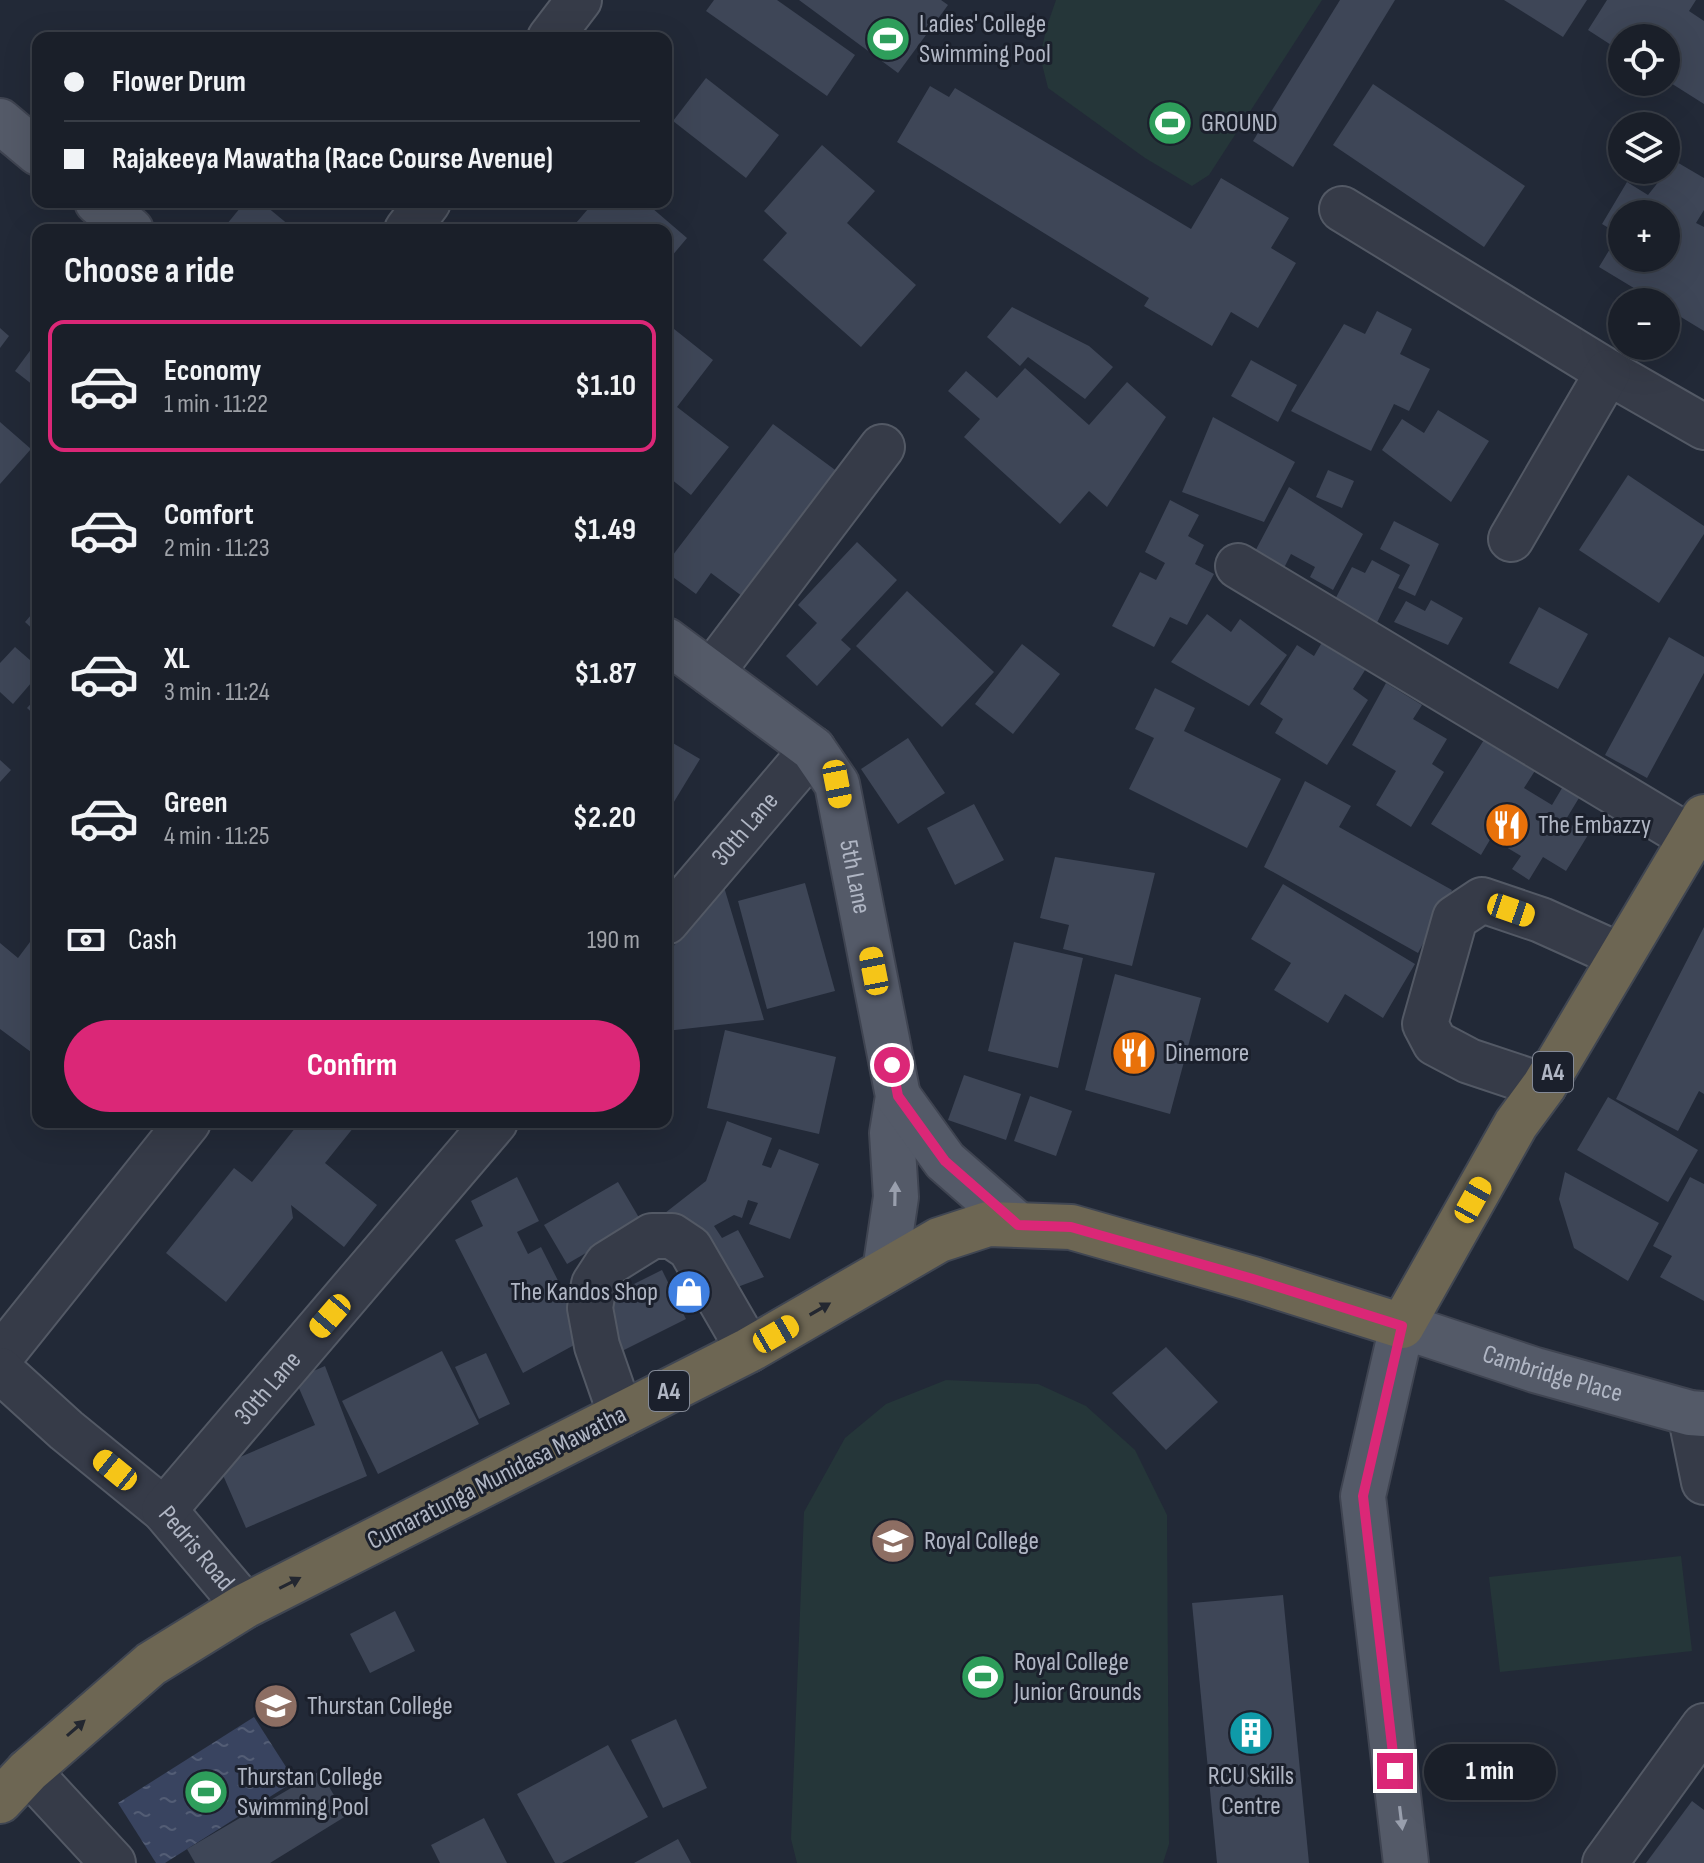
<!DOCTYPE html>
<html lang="en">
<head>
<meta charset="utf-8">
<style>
	body { margin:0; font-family:"Sofia Sans Condensed",sans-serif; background:#272c35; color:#f1f3f6; height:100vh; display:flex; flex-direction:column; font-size:30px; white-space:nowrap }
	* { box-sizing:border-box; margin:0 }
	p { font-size:26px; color:#9fa2a8 }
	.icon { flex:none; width:44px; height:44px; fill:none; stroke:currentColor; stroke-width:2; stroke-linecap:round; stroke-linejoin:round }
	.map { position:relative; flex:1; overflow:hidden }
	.details { position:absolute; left:32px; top:224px; width:640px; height:904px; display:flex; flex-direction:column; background:#1a1f29; border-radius:16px; box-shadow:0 8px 32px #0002,0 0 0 2px #383d46 }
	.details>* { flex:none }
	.hud { position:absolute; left:32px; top:32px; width:640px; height:176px; border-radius:16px; box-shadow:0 8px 32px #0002,0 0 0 2px #383d46; display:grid; align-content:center; height:176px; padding:0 32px; background:#1a1f29 }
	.fabs { position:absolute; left:1608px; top:24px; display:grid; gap:16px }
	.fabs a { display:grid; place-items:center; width:72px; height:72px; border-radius:50%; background:#1a1f29; box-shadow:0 8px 32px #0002,0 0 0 2px #383d46; font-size:40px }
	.end { position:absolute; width:36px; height:36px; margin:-18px; border:10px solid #db2777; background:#fff; box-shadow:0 0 0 4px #fff }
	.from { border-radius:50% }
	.bubble { position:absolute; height:56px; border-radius:28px; background:#1a1f29; box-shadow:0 8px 32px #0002,0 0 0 2px #383d46; font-size:26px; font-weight:700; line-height:56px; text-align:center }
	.car { position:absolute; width:24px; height:48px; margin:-24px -12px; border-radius:10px; box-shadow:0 0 6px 2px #0007; background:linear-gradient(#f5c518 24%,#345 0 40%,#f5c518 0 76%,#345 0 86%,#f5c518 0) }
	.hud b { display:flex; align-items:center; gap:28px; height:76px; font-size:30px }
	.hud b+b { border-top:2px solid #383d46 }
	.hud i { width:20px; height:20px; background:#f1f3f6 }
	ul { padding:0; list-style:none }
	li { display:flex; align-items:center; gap:24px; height:132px; margin:0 16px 12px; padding:0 16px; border:4px solid transparent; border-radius:16px }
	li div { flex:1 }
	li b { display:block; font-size:30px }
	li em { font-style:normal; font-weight:700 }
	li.on { border-color:#db2777 }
	li>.icon { width:72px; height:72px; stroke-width:1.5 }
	h2 { padding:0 32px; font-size:36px; line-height:96px }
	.pay { display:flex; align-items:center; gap:20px; height:88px; padding:0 32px; font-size:30px }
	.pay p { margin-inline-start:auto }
	.button { display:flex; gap:16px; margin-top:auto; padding:16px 32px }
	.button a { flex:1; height:92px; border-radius:48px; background:#db2777; color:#fff; font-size:32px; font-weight:700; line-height:92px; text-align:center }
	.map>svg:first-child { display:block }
	.pitch { fill:#253639 }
	.water { fill:url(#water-ripples) }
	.building { fill:#3e4657; fill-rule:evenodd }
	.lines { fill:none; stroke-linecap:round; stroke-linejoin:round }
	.minor-casing { stroke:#535965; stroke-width:48 }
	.major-casing { stroke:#3f4451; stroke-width:48 }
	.highway-casing { stroke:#404652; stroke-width:48 }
	.minor { stroke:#363b48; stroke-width:44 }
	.major { stroke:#545a68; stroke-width:44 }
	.highway { stroke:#6d6653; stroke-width:44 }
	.oneway { fill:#999fad }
	.oneway2 { fill:#232730 }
	.route { stroke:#db2777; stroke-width:10 }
	.labels { text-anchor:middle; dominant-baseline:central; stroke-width:6; stroke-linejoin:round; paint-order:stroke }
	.shield { fill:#1b202c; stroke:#838996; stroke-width:2 }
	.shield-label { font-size:24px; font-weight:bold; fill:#b0b6c4 }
	.poi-label { font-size:26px; fill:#b0b6c4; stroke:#1b202c; text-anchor:start }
	.street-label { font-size:26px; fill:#b0b6c4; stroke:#1b202c }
</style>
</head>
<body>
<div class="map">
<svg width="1704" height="1863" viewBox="0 0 1704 1863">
	<defs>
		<pattern id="water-ripples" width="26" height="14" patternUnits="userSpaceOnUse" patternTransform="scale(2)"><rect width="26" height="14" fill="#394460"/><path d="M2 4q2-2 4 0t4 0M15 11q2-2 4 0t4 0" fill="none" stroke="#535d75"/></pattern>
	</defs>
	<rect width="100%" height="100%" fill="#222937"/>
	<g class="pitch">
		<polygon points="1056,0 1322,0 1209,175 1192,186 1145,158 1048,88 1040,56 1047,26"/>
		<polygon points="946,1380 1038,1384 1086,1406 1135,1450 1167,1515 1169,1844 1163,1863 797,1863 791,1839 804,1512 845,1438 886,1404"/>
		<polygon points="1681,1556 1692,1651 1500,1672 1489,1577"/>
	</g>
	<polygon class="water" points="254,1717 295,1781 165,1863 156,1863 118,1803"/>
	<g class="building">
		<polygon points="714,0 777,0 855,55 827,96 706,11"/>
		<polygon points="799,0 941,0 948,5 898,73"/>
		<polygon points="1340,0 1395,0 1293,167 1253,141"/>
		<polygon points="1504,0 1587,0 1563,37"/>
		<polygon points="1607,0 1696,0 1689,11 1704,21 1704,104 1666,80 1666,38 1622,38 1622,52 1588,30"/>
		<polygon points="706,78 779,135 746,178 673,121"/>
		<polygon points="1373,84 1525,186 1484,247 1333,145"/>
		<polygon points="930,86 949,97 955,88 1191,229 1221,178 1289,218 1271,248 1296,263 1258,328 1231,312 1212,346 1144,306 1149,298 897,142"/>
		<polygon points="822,145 875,191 847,223 916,285 861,347 763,260 787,233 764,211"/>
		<path d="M1675 161 1704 178V210L1696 223 1704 227V331L1666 308V302H1657L1599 267 1619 234 1602 224 1627 182 1648 195ZM1622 214H1666V258H1622Z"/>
		<polygon points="245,202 261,202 295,230 222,230"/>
		<polygon points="594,202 645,202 687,238 666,263 666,230 570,230"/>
		<polygon points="1012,307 1089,346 1113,367 1085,399 1028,357 1020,366 987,337"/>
		<polygon points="1377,311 1412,329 1400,354 1430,369 1409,411 1394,404 1371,451 1291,411 1344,324 1365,334"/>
		<polygon points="669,325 713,360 677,407 729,447 691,495 666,475 666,329"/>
		<polygon points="0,328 9,336 0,348"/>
		<polygon points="38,340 38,389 15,371"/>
		<polygon points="1251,360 1297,385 1278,422 1231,396"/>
		<polygon points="1025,368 1089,425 1127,382 1166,417 1107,507 1089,491 1060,524 964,437 980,419 948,391 966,371 997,398"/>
		<polygon points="1438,410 1489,441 1451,502 1382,450 1402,419 1424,433"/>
		<polygon points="1213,417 1295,462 1264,522 1182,492"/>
		<polygon points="0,422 31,449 0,484"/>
		<polygon points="773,424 846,478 754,605 711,573 696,594 666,572 666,564"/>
		<polygon points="1328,470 1354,481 1342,508 1316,497"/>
		<polygon points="1628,475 1704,526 1704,534 1659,603 1579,550"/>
		<polygon points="1289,487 1363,534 1333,590 1310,577 1315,567 1291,554 1281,574 1251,559"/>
		<polygon points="1170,500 1199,515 1188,536 1204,545 1195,564 1214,574 1187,625 1170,617 1154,647 1112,626 1140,572 1156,580 1165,563 1145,552"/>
		<polygon points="1394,521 1439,544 1415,596 1398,588 1410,565 1380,549"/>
		<polygon points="857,542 897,580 841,640 851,649 817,686 786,656 817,623 798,605"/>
		<polygon points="1372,560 1400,575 1373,631 1330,609 1352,567 1365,573"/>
		<polygon points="907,591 994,672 942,727 856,646"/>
		<polygon points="1431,600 1463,618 1448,645 1394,622 1406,601 1425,611"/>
		<polygon points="38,607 38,634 25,622"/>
		<polygon points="1539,607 1588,634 1558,689 1509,663"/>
		<polygon points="1207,614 1231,632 1240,619 1287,655 1249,706 1171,662"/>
		<polygon points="1669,637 1704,657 1704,673 1647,778 1605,755"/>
		<polygon points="1324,639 1367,667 1353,689 1368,700 1327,765 1275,733 1283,719 1260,704 1297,645 1314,656"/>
		<polygon points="1022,644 1060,674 1013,734 975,704"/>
		<polygon points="15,647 38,667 38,675 13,704 0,692 0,663"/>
		<polygon points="1386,683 1422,705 1413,719 1447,739 1432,764 1444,772 1411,827 1376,805 1396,771 1352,745"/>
		<polygon points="1155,688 1195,708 1184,731 1281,779 1247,848 1129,789 1154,738 1135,729"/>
		<polygon points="38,696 38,718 27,708"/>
		<polygon points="1487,735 1538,766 1524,788 1552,805 1568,778 1585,788 1565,821 1588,835 1566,871 1543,857 1529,880 1512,869 1521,856 1491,838 1481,855 1431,824"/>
		<polygon points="908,738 945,793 898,824 861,769"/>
		<polygon points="666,739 700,759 666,815"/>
		<polygon points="0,760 11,770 0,782"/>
		<polygon points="1305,781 1351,806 1339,827 1452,890 1418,953 1264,867"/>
		<polygon points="974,804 1004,860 955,885 927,828"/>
		<polygon points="1055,857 1155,873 1132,966 1063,949 1069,925 1040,918"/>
		<polygon points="805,883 835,991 767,1009 738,901"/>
		<polygon points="1283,884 1415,964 1383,1018 1345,994 1328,1023 1274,990 1291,963 1251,939"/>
		<polygon points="724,887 764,1020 666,1031 666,955"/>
		<polygon points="1704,927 1704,1094 1699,1091 1678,1131 1616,1099"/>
		<polygon points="30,942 38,948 38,1043 31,1052 0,1029 0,943 18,958"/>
		<polygon points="1014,942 1083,958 1058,1068 988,1051"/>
		<polygon points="1115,974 1201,998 1170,1114 1085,1090"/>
		<polygon points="725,1030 836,1057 819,1134 707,1108"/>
		<polygon points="964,1075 1021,1094 1006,1140 948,1120"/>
		<polygon points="1030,1096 1072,1111 1056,1156 1014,1141"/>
		<polygon points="1608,1097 1698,1150 1668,1202 1577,1150"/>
		<polygon points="727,1121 772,1138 762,1165 771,1168 779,1149 819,1164 790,1239 749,1224 758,1203 748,1200 742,1218 734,1215 714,1226 722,1238 738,1230 764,1277 727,1291 683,1238 665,1213 706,1181"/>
		<polygon points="300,1122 358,1122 325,1163 377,1205 344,1247 291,1205 293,1218 226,1302 166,1253 234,1168 252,1182"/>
		<polygon points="1565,1172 1659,1223 1628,1281 1574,1248 1559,1199"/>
		<polygon points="517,1177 539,1221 517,1232 528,1254 541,1247 587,1338 523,1373 455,1240 483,1226 471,1201"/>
		<polygon points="1690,1177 1704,1184 1704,1301 1660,1277 1672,1256 1653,1246"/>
		<polygon points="618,1182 641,1221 567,1264 544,1225"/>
		<polygon points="662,1270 686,1319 622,1351 598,1302"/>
		<polygon points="1166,1347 1218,1402 1166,1450 1112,1393"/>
		<polygon points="442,1351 479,1424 378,1474 342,1401"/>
		<polygon points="486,1353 510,1404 479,1419 455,1367"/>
		<polygon points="325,1366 367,1476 246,1528 219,1466 315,1425 295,1379"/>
		<polygon points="1283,1595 1309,1863 1217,1863 1192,1603"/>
		<polygon points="395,1611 415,1651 370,1673 350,1634"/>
		<polygon points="676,1719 707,1788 663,1808 631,1740"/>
		<polygon points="608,1745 648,1817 562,1863 555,1863 517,1794"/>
		<polygon points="320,1771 346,1816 270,1863 195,1863 187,1849"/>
		<polygon points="1692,1801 1704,1810 1704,1863 1646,1863"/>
		<polygon points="484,1818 507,1863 440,1863 431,1845"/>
		<polygon points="678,1839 691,1863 634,1863"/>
	</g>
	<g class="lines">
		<g class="minor-casing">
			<g id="minor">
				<polyline points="550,38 579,0"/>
				<polyline points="1342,209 1608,372 1704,427"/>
				<polyline points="407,230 428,202"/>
				<polyline points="1511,539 1608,372"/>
				<polyline points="1238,566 1691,838"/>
				<polyline points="711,673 882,447"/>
				<path id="s1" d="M666 922 813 749"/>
				<polyline points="1544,1086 1469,1061 1435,1043 1425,1024 1455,918 1482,900 1541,920 1621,956"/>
				<polyline points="0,1357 188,1122"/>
				<path id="s2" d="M0 1370 66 1430 164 1510 245 1606"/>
				<polyline points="1690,1413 1704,1482"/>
				<polyline points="621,1415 597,1346 590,1308 594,1284 607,1264 652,1236 672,1236 690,1248 749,1350"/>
				<path id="s3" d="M164 1510 495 1122"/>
				<polyline points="28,1771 113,1863"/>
				<polyline points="1605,1863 1704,1726"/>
			</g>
		</g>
		<g class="major-casing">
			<g id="major">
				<polyline points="0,121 38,153"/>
				<polyline points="97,202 131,230"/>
				<path id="s4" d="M666 640 813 749 837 784 898 1096 892 1133 896 1197 885 1271"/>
				<polyline points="898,1096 945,1161 1018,1225"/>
				<path id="s5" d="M1406 1863 1363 1496 1402 1326 1535 1370 1690 1413 1704 1414"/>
			</g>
		</g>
		<g class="highway-casing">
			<polyline id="highway" points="0,1801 28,1771 151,1664 245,1606 749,1350 939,1240 988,1224 1071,1227 1253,1279 1402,1326 1516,1124 1544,1086 1704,817"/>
		</g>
		<use href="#minor" class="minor"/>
		<use href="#major" class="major"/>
		<use href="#highway" class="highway"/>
	</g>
	<defs><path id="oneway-solid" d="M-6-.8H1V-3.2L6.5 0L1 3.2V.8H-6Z" transform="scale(2)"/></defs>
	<g class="oneway">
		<use href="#oneway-solid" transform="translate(895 1194) rotate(-89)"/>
		<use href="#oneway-solid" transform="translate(1401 1818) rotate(83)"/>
	</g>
	<g class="oneway2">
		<use href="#oneway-solid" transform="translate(820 1309) rotate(-30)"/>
		<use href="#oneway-solid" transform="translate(290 1583) rotate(-27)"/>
		<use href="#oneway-solid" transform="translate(76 1728) rotate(-41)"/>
	</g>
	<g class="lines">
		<polyline class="route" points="892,1065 898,1096 945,1161 1018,1225 1071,1227 1253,1279 1402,1326 1363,1496 1395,1771"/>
	</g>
	<defs>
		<g id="stadium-disc" transform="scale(2.3)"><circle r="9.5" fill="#2e9e5b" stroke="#1b202c"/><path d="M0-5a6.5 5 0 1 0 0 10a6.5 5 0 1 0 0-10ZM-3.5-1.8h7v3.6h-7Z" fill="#fff"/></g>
		<g id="restaurant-disc" transform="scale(2.3)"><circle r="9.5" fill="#e8710a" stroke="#1b202c"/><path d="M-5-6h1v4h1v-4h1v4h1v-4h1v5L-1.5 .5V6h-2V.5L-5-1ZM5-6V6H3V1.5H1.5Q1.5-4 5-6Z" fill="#fff"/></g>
		<g id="shop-disc" transform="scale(2.3)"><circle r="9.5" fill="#3f7fe0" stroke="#1b202c"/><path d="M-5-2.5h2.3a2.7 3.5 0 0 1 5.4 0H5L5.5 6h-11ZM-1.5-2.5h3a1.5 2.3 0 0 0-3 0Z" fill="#fff"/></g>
		<g id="school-disc" transform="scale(2.3)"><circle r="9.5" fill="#8d6e63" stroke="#1b202c"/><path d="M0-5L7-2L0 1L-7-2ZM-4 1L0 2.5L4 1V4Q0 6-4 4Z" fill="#fff"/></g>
		<g id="building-disc" transform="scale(2.3)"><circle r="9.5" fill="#0f9aa8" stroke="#1b202c"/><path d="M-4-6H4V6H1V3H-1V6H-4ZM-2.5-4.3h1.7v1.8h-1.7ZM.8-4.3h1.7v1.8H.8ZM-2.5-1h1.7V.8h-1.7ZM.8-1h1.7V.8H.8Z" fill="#fff"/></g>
	</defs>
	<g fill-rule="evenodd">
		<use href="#stadium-disc" x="888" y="39"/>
		<use href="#stadium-disc" x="1170" y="123"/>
		<use href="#restaurant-disc" x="1507" y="825"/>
		<use href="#restaurant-disc" x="1134" y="1053"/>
		<use href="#shop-disc" x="689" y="1292"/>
		<use href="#school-disc" x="893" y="1541"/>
		<use href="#stadium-disc" x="983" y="1677"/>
		<use href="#school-disc" x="276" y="1706"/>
		<use href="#building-disc" x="1251" y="1733"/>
		<use href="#stadium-disc" x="206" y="1792"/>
	</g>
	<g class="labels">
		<g class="shield">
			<rect x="1533" y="1052" width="40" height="40" rx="6"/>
			<rect x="649" y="1371" width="40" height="40" rx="6"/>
		</g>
		<g class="shield-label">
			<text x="1553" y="1072">A4</text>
			<text x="669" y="1391">A4</text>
		</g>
		<g class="poi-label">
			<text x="919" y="24">Ladies' College<tspan x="919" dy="30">Swimming Pool</tspan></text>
			<text x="1201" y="123">GROUND</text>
			<text x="1538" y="825">The Embazzy</text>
			<text x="1165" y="1053">Dinemore</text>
			<text x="658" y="1292" text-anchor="end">The Kandos Shop</text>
			<text x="924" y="1541">Royal College</text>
			<text x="1014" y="1662">Royal College<tspan x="1014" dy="30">Junior Grounds</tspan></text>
			<text x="307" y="1706">Thurstan College</text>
			<text x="1251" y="1776" text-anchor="middle">RCU Skills<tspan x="1251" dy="30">Centre</tspan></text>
			<text x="237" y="1777">Thurstan College<tspan x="237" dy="30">Swimming Pool</tspan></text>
		</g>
		<g class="street-label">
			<text stroke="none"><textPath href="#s1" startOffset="122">30th Lane</textPath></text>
			<text stroke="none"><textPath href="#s4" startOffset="320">5th Lane</textPath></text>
			<text stroke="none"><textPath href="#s5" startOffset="702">Cambridge Place</textPath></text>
			<text stroke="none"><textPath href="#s3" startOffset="160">30th Lane</textPath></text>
			<text transform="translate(497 1478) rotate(-27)">Cumaratunga Munidasa Mawatha</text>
			<text stroke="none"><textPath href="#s2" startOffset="266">Pedris Road</textPath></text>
		</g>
	</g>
</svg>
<div class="fabs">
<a><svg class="icon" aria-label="locate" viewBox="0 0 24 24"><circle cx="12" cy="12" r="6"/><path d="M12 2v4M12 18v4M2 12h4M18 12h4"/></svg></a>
<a><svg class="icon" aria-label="layers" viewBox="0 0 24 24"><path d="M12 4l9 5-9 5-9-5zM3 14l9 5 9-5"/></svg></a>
<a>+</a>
<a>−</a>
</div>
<i class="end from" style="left:892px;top:1065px"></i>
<i class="end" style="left:1395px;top:1771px"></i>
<div class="bubble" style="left:1424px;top:1744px;width:132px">1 min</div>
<i class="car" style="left:837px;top:784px;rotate:169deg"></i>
<i class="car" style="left:1511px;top:910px;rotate:109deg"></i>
<i class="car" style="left:874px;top:971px;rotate:349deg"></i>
<i class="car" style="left:1473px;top:1200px;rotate:29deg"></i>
<i class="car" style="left:330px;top:1316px;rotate:221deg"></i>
<i class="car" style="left:776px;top:1334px;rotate:60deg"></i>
<i class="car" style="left:115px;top:1470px;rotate:309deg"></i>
<div class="hud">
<b><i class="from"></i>Flower Drum</b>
<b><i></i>Rajakeeya Mawatha (Race Course Avenue)</b>
</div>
<section class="details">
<h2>Choose a ride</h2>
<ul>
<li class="on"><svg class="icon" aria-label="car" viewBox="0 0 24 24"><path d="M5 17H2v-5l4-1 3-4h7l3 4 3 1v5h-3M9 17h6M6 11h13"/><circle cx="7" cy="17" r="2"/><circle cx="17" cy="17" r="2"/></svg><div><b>Economy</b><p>1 min · 11:22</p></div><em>$1.10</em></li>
<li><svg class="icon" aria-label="car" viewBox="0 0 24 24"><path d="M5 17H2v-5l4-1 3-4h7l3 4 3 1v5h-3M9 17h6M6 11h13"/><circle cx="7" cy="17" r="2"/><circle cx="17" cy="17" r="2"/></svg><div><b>Comfort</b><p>2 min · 11:23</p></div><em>$1.49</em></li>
<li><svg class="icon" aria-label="car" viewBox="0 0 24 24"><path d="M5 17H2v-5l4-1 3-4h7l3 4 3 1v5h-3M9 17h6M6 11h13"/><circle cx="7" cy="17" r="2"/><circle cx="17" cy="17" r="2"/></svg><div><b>XL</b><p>3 min · 11:24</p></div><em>$1.87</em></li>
<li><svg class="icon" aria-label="car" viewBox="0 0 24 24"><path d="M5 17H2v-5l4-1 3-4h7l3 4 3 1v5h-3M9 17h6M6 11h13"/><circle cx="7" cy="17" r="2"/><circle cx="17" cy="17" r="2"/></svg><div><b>Green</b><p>4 min · 11:25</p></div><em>$2.20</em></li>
</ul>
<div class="pay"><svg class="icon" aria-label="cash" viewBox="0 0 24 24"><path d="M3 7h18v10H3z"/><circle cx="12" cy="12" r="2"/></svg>Cash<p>190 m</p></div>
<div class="button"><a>Confirm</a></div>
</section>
</div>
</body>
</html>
